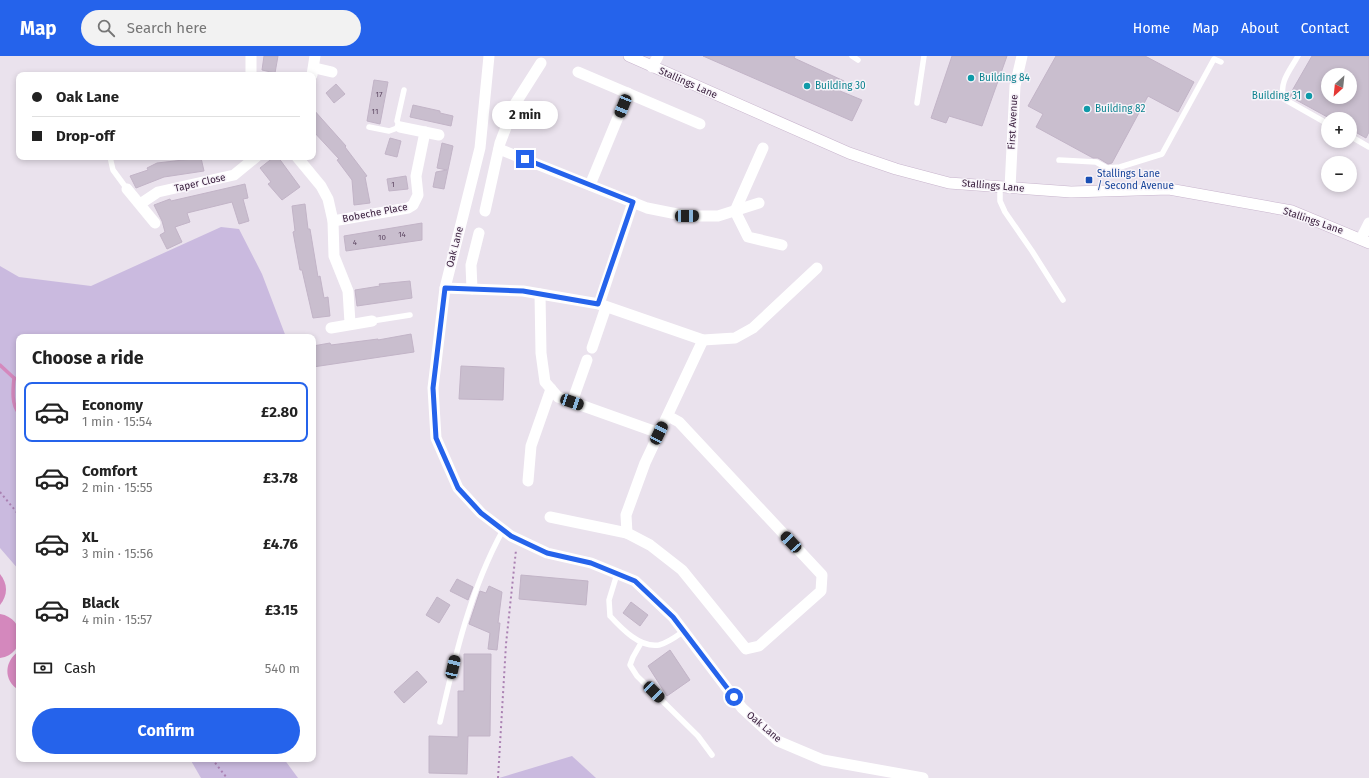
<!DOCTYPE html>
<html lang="en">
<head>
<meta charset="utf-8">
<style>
	body { margin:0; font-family:"Fira Sans",sans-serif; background:#f2f2f2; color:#222; height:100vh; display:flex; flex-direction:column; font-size:15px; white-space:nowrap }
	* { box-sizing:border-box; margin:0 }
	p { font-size:13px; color:#767676 }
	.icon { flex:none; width:22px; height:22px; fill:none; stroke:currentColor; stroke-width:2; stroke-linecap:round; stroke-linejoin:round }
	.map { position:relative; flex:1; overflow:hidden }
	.sheet { position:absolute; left:16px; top:278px; width:300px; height:428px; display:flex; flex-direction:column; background:#fff; border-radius:8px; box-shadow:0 2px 6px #0003 }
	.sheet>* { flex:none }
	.hud { position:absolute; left:16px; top:16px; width:300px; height:88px; border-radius:8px; box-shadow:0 2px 6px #0003; display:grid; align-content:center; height:88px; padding:0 16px; background:#fff }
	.needle { width:26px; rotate:207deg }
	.fabs { position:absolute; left:1321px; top:12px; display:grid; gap:8px }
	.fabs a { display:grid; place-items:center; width:36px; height:36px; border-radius:50%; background:#fff; box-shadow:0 2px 6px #0003; font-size:20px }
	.end { position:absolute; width:18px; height:18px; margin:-9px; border:5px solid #2563eb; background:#fff; box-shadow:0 0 0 2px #fff }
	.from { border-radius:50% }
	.bubble { position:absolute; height:28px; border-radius:14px; background:#fff; box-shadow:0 2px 6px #0003; font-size:13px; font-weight:700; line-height:28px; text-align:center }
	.car { position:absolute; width:12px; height:24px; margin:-12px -6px; border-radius:5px; box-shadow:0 0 3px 1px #0007; background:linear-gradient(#222 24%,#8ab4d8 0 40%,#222 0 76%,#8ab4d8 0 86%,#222 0) }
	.hud b { display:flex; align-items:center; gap:14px; height:38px; font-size:15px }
	.hud b+b { border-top:1px solid #e0e0e0 }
	.hud i { width:10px; height:10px; background:#222 }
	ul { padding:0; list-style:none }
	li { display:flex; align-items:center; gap:12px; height:60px; margin:0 8px 6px; padding:0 8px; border:2px solid transparent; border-radius:8px }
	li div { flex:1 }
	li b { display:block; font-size:15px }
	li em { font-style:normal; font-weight:700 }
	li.selected { border-color:#2563eb }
	li>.icon { width:36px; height:36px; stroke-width:1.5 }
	h2 { padding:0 16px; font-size:18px; line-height:48px }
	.pay { display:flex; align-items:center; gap:10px; height:44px; padding:0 16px; font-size:15px }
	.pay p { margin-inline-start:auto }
	.cta { display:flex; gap:8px; margin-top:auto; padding:8px 16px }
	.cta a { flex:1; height:46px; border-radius:24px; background:#2563eb; color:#fff; font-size:16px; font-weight:700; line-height:46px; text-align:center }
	header { display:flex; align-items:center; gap:24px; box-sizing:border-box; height:56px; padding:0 20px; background:#2563eb; color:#fff }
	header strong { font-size:19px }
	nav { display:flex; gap:22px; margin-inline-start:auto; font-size:14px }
	.search { width:280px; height:36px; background:#f2f2f2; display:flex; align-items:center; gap:10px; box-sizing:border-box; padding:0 14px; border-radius:22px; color:#767676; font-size:15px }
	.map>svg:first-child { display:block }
	.green { fill:#cabadf }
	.water { fill:#d488bd }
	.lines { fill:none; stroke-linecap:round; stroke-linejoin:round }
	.stream { stroke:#d488bd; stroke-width:3.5 }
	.building { fill:#c9bece; stroke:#c2b4c7; fill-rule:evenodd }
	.secondary-casing { stroke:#c8b5cd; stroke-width:12 }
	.path { stroke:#aa81b2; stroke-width:2; stroke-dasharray:2 3; stroke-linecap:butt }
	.service { stroke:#fff; stroke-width:5.5 }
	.minor { stroke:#fff; stroke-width:11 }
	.secondary { stroke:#fff; stroke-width:11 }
	.route { stroke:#2563eb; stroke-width:5 }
	.culture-dot { fill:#0f9aa8; stroke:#f7f3f9; stroke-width:1.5 }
	.transit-dot { fill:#1a4fb4; stroke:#f7f3f9; stroke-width:1.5 }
	.labels { text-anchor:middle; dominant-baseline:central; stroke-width:3; stroke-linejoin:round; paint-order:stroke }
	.number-label { font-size:8px; fill:#5e4863 }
	.culture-label { font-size:10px; fill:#0d838f; stroke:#f7f3f9; text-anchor:start }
	.street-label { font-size:10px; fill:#3b213f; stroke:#f7f3f9 }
	.transit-label { font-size:10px; fill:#164399; stroke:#f7f3f9; text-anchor:start }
</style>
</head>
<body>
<header>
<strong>Map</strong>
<div class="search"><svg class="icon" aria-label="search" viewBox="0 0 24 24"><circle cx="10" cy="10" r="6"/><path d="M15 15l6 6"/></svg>Search here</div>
<nav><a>Home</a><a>Map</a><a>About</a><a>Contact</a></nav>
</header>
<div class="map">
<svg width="1369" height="722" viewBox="0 0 1369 722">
	<rect width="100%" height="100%" fill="#eae2ed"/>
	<g class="green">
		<polygon points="221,171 239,173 262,218 286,281 19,281 19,514 0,492 0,210 19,221 91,230"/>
		<polygon points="572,700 596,722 499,722"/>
		<polygon points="190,703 284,703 298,722 201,722"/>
	</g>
	<g class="water">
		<path d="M0 518C8 528 8 539 0 549Z"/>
		<path d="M0 558C26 562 27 598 0 602Z"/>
		<path d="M19 595V634C3 625 4 605 19 595Z"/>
	</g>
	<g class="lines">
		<g class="stream">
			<polyline points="0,309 14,322 19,324"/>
			<path d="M14 322C13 332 11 349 19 357"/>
		</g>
	</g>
	<g class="building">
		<polygon points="264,0 278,0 275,17 262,14"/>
		<polygon points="703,0 795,0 794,2 844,25 840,35 862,44 852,65"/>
		<polygon points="952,0 1007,0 982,70 949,60 946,67 931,62"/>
		<polygon points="1056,0 1145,0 1194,26 1178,56 1148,40 1112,107 1108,108 1098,102 1093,102 1036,71 1043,58 1028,50"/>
		<path d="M1312 0H1369V76L1366 82 1350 73V63H1331L1289 40ZM1328 19H1350V41H1328Z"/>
		<polygon points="374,24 388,26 380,68 367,65"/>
		<polygon points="336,28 345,38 334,47 326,37"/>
		<polygon points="413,49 440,55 440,57 453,60 451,70 410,61"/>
		<polygon points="313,53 346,90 345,91 367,120 365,121 370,147 354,149 352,124 337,104 339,103 313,75"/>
		<polygon points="390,82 401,85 397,101 385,98"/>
		<polygon points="442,87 453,90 444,133 433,131 436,116 447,114 437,112"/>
		<polygon points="274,101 278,101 300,131 282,144 268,128 271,126 260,112"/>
		<polygon points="201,102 204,115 164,121 136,132 130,120 148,114 147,112 157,107"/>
		<polygon points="406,120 408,133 389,135 387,123"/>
		<polygon points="245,128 248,142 243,143 249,165 239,168 232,146 187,157 190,166 175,171 182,186 167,193 160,179 165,176 162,165 154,149 170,143 171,145"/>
		<polygon points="305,148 308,173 310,173 318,221 320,220 324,242 328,241 330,260 313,262 302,214 300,214 293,176 295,175 292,150"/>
		<polygon points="422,167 422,184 346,195 344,180"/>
		<polygon points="410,225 412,242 357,250 355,234 380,230 379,228"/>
		<polygon points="411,278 414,296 313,311 313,290 330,287 331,289 378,283 378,284"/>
		<polygon points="461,310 504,312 503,344 459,343"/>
		<polygon points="521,519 588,525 586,549 519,543"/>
		<polygon points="457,523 473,531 468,544 450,535"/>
		<polygon points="489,530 502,536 498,567 500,567 497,594 488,593 490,577 469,568 480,535 486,537"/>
		<polygon points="437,541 450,549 439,567 426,559"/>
		<polygon points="631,546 648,559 640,570 623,557"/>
		<polygon points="670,594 690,624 667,640 648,610"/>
		<polygon points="464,598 491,598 490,680 468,680 467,718 429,717 429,680 458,681 458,635 464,635"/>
		<polygon points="417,615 427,626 404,647 394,636"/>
	</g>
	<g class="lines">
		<g class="secondary-casing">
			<polyline id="secondary" points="629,0 849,97 896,113 949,127 1071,136 1169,133 1292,155 1369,187"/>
		</g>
		<g class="path">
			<polyline points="0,436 19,459"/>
			<polyline points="212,703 227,722"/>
			<polyline points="498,722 506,588 516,494"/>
		</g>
		<g class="service">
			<polyline points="852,0 858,4"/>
			<path d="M1298 0C1291 13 1278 27 1284 43L1328 68"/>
			<polyline points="917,47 924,0"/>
			<polyline points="369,71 389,75 400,71 397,65 404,34"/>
			<polyline points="1350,80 1369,91"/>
			<polyline points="110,101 113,114 127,133"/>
			<polyline points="1059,104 1096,106 1107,112 1120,111 1162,98 1214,3 1221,6"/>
			<polyline points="1000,131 1000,145 1005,156 1032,195 1063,244"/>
			<polyline points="372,265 410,259"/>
			<path d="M617 518 609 544 610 560C622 573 640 592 659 589 668 587 677 580 684 575"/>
			<polyline points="641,587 633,601 630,609 637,620 698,680 712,699"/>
			<path d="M440 666C455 600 470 534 503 474"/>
		</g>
		<g class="minor">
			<polyline points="489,0 480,92 445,232 433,332 436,382 458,432 481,457 511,480 547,497 591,507 635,525 673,561 742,652 778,685 823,704 923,722"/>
			<polyline points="652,11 658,0"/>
			<polyline points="315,12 332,16"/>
			<polyline points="578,16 700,68"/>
			<polyline points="251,19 251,0"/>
			<polyline points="312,19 315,0"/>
			<polyline points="400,71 439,79"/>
			<polyline points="763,92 735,155 748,181 782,189"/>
			<polyline points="499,93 647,152 687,160 718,160 759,147"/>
			<polyline points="297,101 321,130 328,143 333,165 334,200 348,235 350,267"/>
			<polyline points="590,129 628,37"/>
			<polyline points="1010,132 1015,30 1022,0"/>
			<polyline points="127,133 155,167"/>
			<polyline points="140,148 158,136 234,119 256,101"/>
			<polyline points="485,155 500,87 515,48 541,7"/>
			<polyline points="333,165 408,152 413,149 418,139 416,120 425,76"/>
			<polyline points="1361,183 1369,167"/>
			<polyline points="445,232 523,235 599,248 703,284 735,282 753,272 817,212"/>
			<polyline points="472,233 471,209 479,177"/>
			<polyline points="540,238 541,297 545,326 558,341 659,377"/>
			<polyline points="599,248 633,146"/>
			<polyline points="331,272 372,265"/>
			<polyline points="592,292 606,251"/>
			<polyline points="572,346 587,304"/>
			<polyline points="668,360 679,366 822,519 821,535 759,590 746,593 682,514 650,489 627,477 626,459 645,407 703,284"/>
			<polyline points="528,425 531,390 551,333"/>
			<polyline points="550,461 627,477"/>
		</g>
		<use href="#secondary" class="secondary"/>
	</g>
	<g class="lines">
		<polyline class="route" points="525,103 633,146 598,248 523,235 445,232 433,332 436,382 458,432 481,457 511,480 547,497 591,507 635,525 673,561 734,641"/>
	</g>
	<g class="culture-dot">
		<circle cx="971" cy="22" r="4"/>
		<circle cx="807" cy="30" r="4"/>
		<circle cx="1309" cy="40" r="4"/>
		<circle cx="1087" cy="53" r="4"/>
	</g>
	<rect class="transit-dot" x="1085" y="120" width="8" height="8" rx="2"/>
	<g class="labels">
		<g class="number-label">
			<text x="379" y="38">17</text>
			<text x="375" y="55">11</text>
			<text x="393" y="128">1</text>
			<text x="402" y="178">14</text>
			<text x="382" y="181">10</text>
			<text x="355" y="186">4</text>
		</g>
		<g class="culture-label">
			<text x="979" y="22">Building 84</text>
			<text x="815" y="30">Building 30</text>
			<text x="1301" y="40" text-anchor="end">Building 31</text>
			<text x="1095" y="53">Building 82</text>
		</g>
		<g class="street-label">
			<text transform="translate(688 27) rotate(24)">Stallings Lane</text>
			<text transform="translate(1013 66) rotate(-87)">First Avenue</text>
			<text transform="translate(200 127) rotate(-13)">Taper Close</text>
			<text transform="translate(993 130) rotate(5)">Stallings Lane</text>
			<text transform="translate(375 157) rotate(-11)">Bobeche Place</text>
			<text transform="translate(1313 165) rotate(19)">Stallings Lane</text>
			<text transform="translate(455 191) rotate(-76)">Oak Lane</text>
			<text transform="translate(764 671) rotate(40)">Oak Lane</text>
		</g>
		<g class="transit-label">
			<text x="1097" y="118">Stallings Lane<tspan x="1097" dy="12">/ Second Avenue</tspan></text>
		</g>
	</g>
</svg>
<div class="fabs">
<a><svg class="needle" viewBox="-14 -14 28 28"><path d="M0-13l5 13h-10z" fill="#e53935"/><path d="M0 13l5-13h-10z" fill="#767676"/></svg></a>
<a>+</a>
<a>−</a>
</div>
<i class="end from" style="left:734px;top:641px"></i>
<i class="end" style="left:525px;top:103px"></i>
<div class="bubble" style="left:492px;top:45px;width:66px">2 min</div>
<i class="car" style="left:623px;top:50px;rotate:202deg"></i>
<i class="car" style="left:687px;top:160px;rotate:89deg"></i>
<i class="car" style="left:572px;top:346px;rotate:109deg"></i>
<i class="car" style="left:659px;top:377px;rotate:26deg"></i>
<i class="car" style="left:791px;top:486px;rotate:317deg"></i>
<i class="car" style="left:453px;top:611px;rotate:13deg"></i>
<i class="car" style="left:654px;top:636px;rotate:135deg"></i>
<div class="hud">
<b><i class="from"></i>Oak Lane</b>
<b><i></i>Drop-off</b>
</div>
<section class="sheet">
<h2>Choose a ride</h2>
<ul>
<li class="selected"><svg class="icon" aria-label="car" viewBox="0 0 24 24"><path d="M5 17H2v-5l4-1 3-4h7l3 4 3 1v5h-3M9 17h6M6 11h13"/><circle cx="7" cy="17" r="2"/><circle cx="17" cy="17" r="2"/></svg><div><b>Economy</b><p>1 min · 15:54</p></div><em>£2.80</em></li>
<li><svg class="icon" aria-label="car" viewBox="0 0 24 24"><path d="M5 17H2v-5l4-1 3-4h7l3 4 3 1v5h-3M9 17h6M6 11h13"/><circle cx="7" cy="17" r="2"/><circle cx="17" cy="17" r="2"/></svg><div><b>Comfort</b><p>2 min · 15:55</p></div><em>£3.78</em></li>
<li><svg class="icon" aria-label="car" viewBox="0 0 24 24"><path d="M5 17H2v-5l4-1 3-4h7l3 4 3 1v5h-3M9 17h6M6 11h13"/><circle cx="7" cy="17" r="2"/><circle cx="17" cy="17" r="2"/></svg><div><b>XL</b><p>3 min · 15:56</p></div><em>£4.76</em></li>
<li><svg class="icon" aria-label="car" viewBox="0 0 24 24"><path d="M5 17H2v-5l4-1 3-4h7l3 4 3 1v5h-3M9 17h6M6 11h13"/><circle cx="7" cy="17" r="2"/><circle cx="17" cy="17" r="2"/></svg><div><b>Black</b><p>4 min · 15:57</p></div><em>£3.15</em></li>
</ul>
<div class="pay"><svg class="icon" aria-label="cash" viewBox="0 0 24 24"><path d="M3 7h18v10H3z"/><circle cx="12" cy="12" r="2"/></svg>Cash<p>540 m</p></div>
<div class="cta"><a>Confirm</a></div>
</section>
</div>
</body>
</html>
